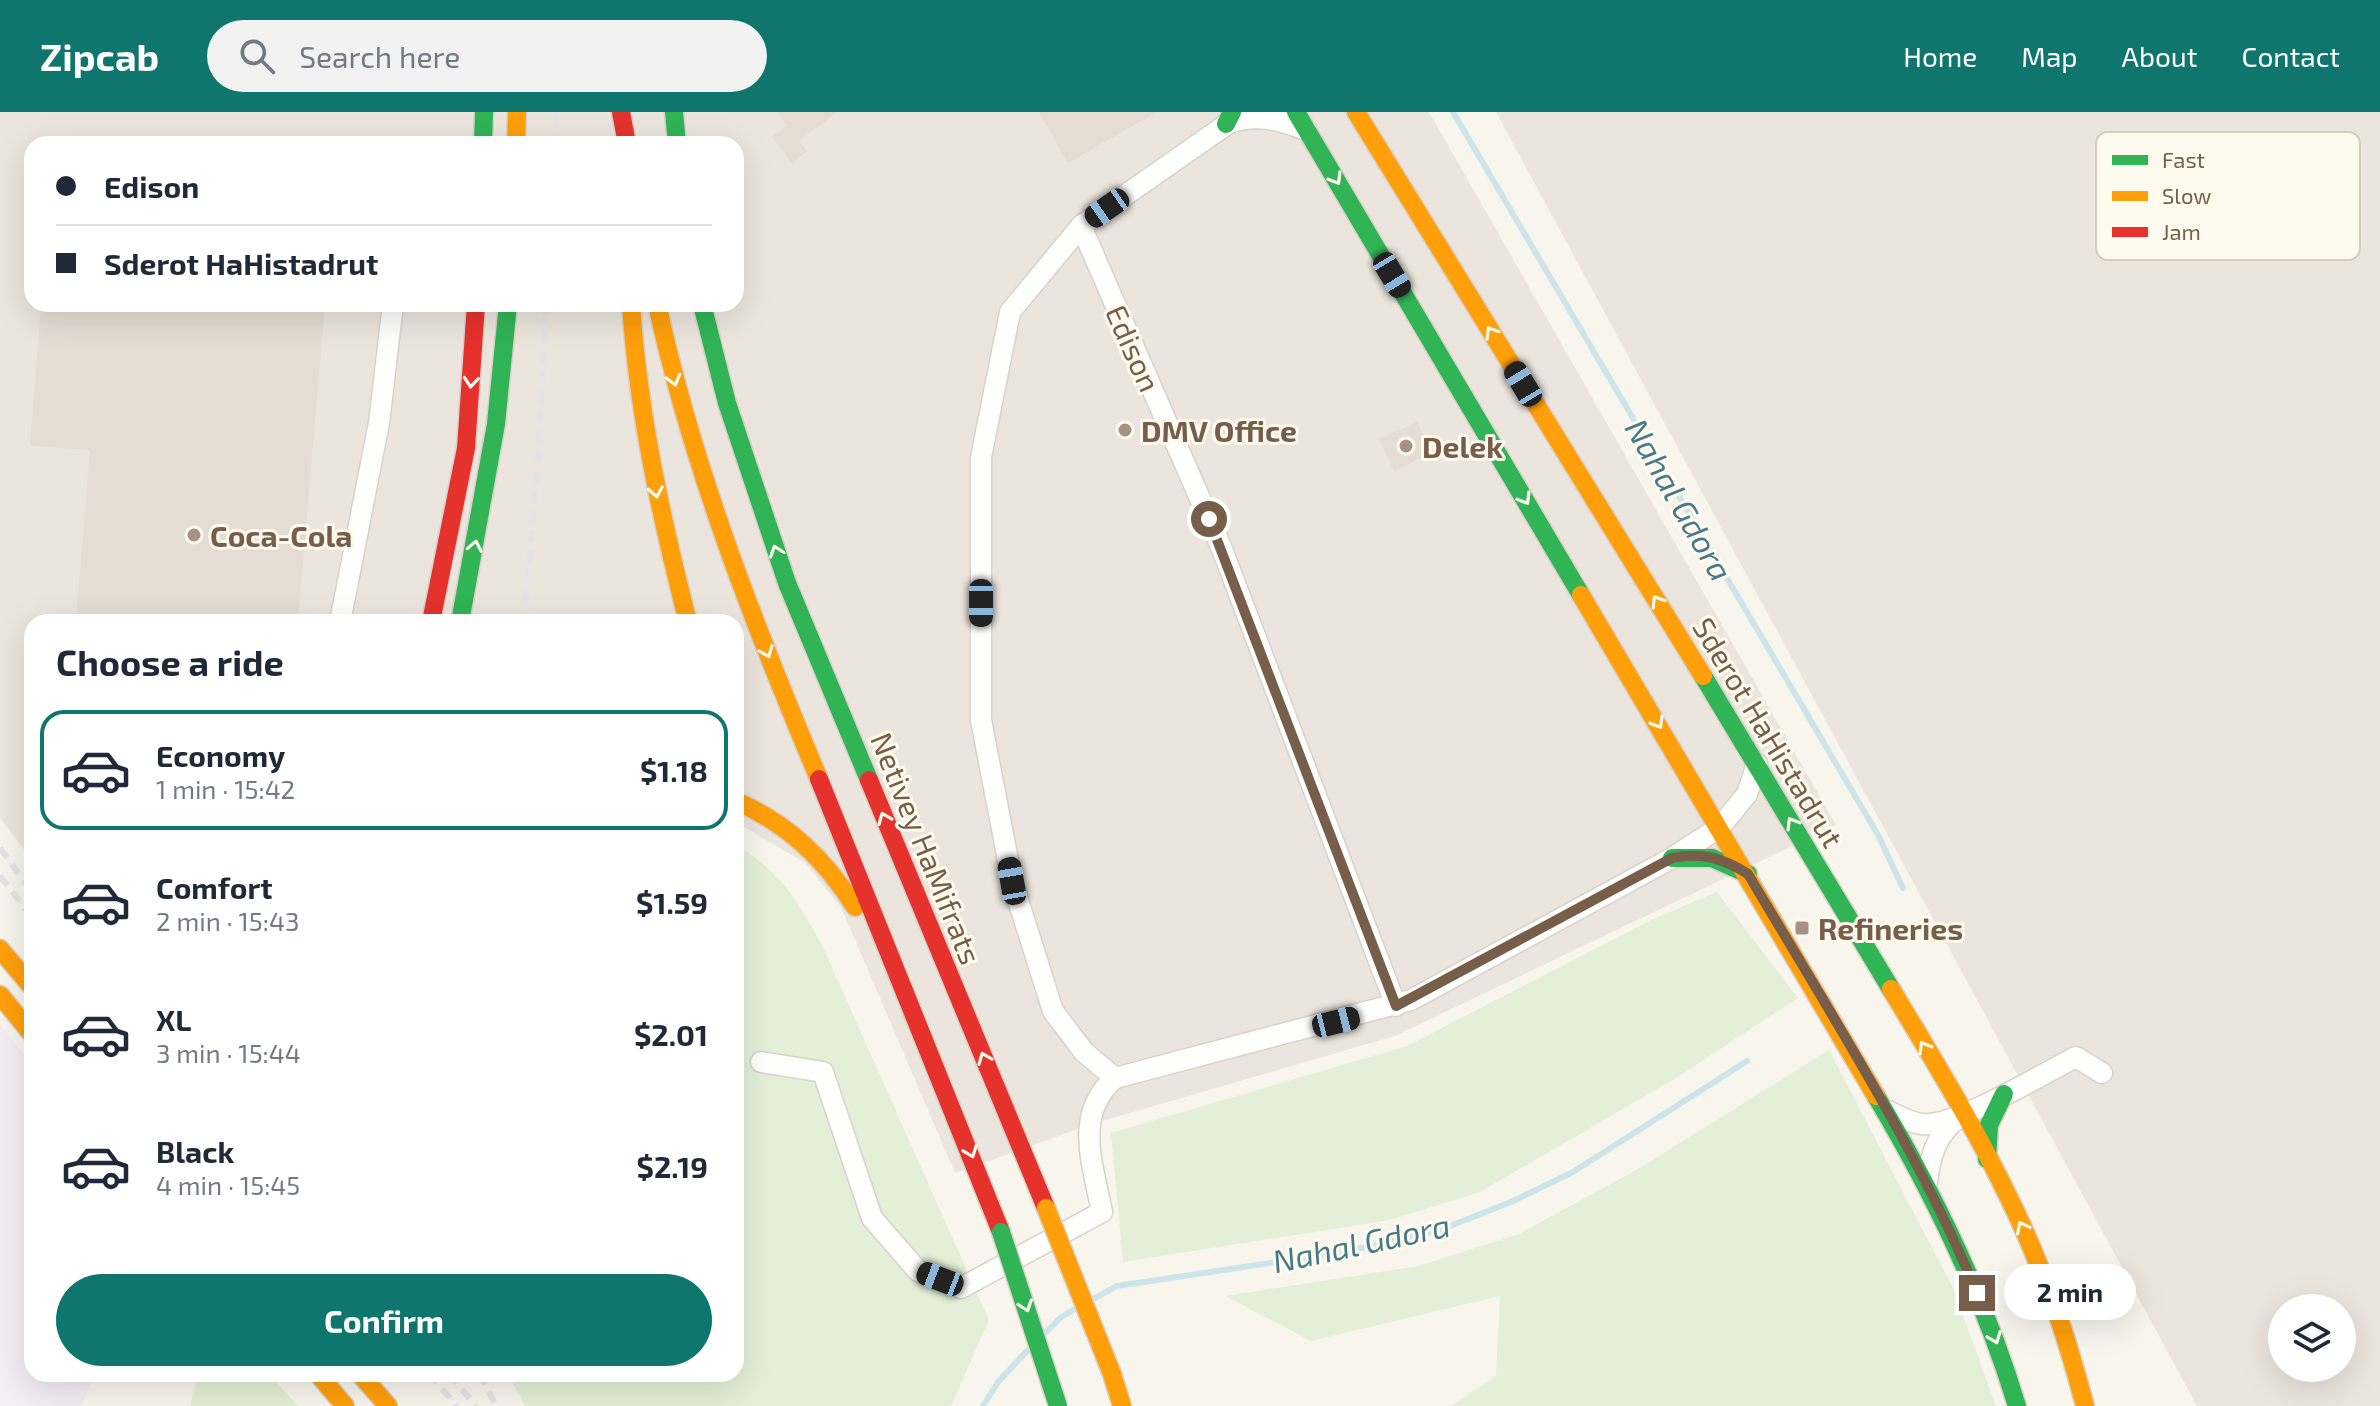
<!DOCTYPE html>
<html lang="en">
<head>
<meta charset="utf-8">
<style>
	body { margin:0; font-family:"Exo 2",sans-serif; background:#f2f2f3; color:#1f2937; height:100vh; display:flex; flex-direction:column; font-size:30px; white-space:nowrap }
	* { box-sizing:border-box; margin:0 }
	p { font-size:26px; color:#747a83 }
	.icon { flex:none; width:44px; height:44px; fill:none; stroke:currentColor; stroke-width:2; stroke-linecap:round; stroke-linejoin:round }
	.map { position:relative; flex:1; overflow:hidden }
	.panel { position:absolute; left:24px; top:502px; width:720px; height:768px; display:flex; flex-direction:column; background:#fff; border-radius:24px; box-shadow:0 8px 32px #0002 }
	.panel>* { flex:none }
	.guide { position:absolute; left:24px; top:24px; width:720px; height:176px; border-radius:24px; box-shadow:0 8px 32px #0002; display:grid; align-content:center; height:176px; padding:0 32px; background:#fff }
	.buttons { position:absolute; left:2268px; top:1182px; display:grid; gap:16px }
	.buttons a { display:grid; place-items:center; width:88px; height:88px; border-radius:50%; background:#fff; box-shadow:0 8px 32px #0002; font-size:40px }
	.end { position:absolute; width:36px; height:36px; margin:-18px; border:10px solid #775e4b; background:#fff; box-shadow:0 0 0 4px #fff }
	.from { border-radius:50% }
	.bubble { position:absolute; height:56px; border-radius:28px; background:#fff; box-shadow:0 8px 32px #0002; font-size:26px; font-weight:700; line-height:56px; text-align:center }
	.car { position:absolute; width:24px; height:48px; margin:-24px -12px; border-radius:10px; box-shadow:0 0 6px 2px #0007; background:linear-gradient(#222 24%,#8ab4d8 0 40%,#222 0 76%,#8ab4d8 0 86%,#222 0) }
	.guide b { display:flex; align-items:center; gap:28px; height:76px; font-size:30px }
	.guide b+b { border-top:2px solid #e0e1e3 }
	.guide i { width:20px; height:20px; background:#1f2937 }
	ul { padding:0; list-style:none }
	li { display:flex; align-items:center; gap:24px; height:120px; margin:0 16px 12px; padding:0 16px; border:4px solid transparent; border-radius:24px }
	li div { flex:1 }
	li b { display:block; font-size:30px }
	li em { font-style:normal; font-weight:700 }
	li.selected { border-color:#0f766e }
	li>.icon { width:72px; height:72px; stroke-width:1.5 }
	h2 { padding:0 32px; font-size:36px; line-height:96px }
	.action { display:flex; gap:16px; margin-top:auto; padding:16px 32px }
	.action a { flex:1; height:92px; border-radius:48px; background:#0f766e; color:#fff; font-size:32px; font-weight:700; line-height:92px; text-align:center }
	header { display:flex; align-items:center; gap:48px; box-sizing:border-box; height:112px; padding:0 40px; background:#0f766e; color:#fff }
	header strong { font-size:38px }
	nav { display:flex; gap:44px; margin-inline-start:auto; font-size:28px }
	.search { width:560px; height:72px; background:#f2f2f3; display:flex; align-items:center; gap:20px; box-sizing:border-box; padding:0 28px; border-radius:44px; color:#747a83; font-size:30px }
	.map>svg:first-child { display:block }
	.industrial { fill:#ebe5dd; fill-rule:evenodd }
	.education { fill:#f5ecf4 }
	.green { fill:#e3f0d7 }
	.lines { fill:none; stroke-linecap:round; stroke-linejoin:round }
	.stream { stroke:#cde5e9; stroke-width:6 }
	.building { fill:#e5ddd4 }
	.street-casing { stroke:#d7d2cb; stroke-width:23 }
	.fast-casing { stroke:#d8d2ca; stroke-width:21 }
	.slow-casing { stroke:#d8d2ca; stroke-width:21 }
	.jam-casing { stroke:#d8d2ca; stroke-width:21 }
	.street { stroke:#fefefc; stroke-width:20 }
	.fast { stroke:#30b455; stroke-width:18 }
	.slow { stroke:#ff9f0a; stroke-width:18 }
	.jam { stroke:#e5322d; stroke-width:18 }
	.rail { stroke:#e5e3e5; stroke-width:6; stroke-dasharray:12 8; stroke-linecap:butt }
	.fast-bridge-casing { stroke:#d9d1ca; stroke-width:21; stroke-linecap:butt }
	.slow-bridge-casing { stroke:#d9d1ca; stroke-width:21; stroke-linecap:butt }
	.fast-bridge { stroke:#30b455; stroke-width:18 }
	.slow-bridge { stroke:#ff9f0a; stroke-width:18 }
	.oneway { stroke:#fffaee }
	.route { stroke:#775e4b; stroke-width:10 }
	.poi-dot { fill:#a49384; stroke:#fffaee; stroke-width:3 }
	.labels { text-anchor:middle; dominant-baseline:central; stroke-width:6; stroke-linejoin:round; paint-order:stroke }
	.street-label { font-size:30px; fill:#775e4b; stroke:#fffaee }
	.poi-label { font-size:30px; font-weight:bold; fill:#775e4b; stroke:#fffaee; text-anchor:start }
	.water-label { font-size:32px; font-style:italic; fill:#447a8b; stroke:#fffaee }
	.key { fill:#fffaee; stroke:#d6cbbd; stroke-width:2 }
	.key-label { font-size:22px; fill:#775e4b }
</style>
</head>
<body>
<header>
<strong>Zipcab</strong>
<div class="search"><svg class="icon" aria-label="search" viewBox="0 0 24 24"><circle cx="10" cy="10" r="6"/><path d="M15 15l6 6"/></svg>Search here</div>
<nav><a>Home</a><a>Map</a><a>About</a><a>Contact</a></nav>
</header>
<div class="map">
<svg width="2380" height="1294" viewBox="0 0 2380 1294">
	<rect width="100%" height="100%" fill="#f8f5ed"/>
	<g class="industrial">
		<path d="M0 0H1429L1836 713 1395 924 1095 1011 955 1061 841 795 805 751 736 710V510H32V748L0 706ZM32 32H736V192H32Z"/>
		<path d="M1496 0H2380V1294H2197ZM2282 1196H2342V1256H2282Z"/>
	</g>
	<polygon class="education" points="0,913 32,952 32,1262 95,1262 81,1294 0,1294"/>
	<g class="green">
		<path d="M736 732C783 764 795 784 822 833L989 1208 951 1294H525L508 1262H736Z"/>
		<polygon points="1717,780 1798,886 1676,966 1480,1080 1390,1108 1123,1150 1111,1021 1407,934 1651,808"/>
		<polygon points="1829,938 1953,1176 1996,1294 1451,1294 1496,1264 1500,1184 1311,1229 1225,1184 1419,1154 1519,1122 1638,1057"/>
		<polygon points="198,1262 269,1262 298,1294 190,1294"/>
	</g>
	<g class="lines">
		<g class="stream">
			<polyline points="1453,0 1878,723 1903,776"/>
			<polyline points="1095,1186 1117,1174 1344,1140 1437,1119 1511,1090 1573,1060 1747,949"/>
			<polyline points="1046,1220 1061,1205 1075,1197"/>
			<polyline points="983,1294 998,1270 1027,1239"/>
		</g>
	</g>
	<g class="building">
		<polygon points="777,0 837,0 799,29 807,39 792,51 772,25 787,13"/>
		<polygon points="1039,0 1157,0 1068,51"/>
		<polygon points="41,192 325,192 298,510 76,508 90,338 30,334"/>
		<polygon points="1417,310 1432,341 1394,359 1379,327"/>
	</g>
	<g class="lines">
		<g class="street-casing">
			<g id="street">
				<path d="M1226 12C1255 1 1278 7 1306 18"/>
				<polyline points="1081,114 1222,437 1396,894"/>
				<polyline points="340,510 379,311 393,192"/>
				<path d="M761 950 823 960 872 1106 918 1159 961 1176 1102 1100C1093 1053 1073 1002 1115 966L1411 888 1672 746 1720 715 1747 682 1757 652"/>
				<polyline points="1115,966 1084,940 1053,899 1012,769 981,608 981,345 1010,200 1081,114 1233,8"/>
				<path d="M1886 998C1897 1003 1909 1010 1921 1012 1955 1016 2042 962 2076 945L2102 961"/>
				<path d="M1927 1070C1930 1045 1936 1023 1957 1007"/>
			</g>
		</g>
		<g class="fast-casing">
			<g id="fast">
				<polyline points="674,0 677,32"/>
				<polyline points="1296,0 1581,483"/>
				<polyline points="1226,12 1232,0"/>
				<polyline points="483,32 484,0"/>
				<polyline points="702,192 727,291 787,471 869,668"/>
				<polyline points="460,510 496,312 508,192"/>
				<polyline points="1703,564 1891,877"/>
				<polyline points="1672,746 1712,746 1748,762"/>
				<path d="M1876 984C1934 1082 1984 1185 2017 1294"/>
				<polyline points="1987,1047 1989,1013 2004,982"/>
			</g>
		</g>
		<g class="slow-casing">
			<g id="slow">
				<polyline points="1356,0 1703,564"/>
				<polyline points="516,32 517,0"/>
				<path d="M631 192C638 300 661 405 688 510"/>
				<path d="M657 192C693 357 754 512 819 667"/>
				<polyline points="1581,483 1876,984"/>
				<path d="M736 689C788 712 825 747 855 795"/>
				<polyline points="0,837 32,875"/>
				<path d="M1891 877C1946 968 2003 1061 2042 1161 2060 1204 2073 1249 2085 1294"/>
				<polyline points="0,883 32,922"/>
				<polyline points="318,1262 345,1294"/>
				<polyline points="360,1262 388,1294"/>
				<polyline points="1112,1262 1122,1294"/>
			</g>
		</g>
		<g class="jam-casing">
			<g id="jam">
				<polyline points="621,0 627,32"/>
				<polyline points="431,510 466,336 476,192"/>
				<polyline points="819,667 1001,1120"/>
				<polyline points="869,668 1046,1096"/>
			</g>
		</g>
		<use href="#street" class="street"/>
		<use href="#fast" class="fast"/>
		<use href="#slow" class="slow"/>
		<use href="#jam" class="jam"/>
		<g class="rail">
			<polyline points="555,32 557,0"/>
			<polyline points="524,510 538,351 546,192"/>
			<polyline points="0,736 32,780"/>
			<polyline points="0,764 32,805"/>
			<polyline points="429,1262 457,1294"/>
			<polyline points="449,1262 476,1294"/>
			<polyline points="480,1262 496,1294"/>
		</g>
		<g class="fast-bridge-casing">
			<polyline id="fast-bridge" points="1001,1120 1058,1294"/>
		</g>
		<g class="slow-bridge-casing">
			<polyline id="slow-bridge" points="1046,1096 1112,1262"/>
		</g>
		<use href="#fast-bridge" class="fast-bridge"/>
		<use href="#slow-bridge" class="slow-bridge"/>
	</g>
	<defs><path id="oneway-chevron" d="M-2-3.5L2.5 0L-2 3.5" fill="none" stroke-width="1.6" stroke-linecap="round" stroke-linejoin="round" transform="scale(2)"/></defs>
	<g class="oneway">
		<use href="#oneway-chevron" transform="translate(1336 67) rotate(59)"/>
		<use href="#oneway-chevron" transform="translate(1491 220) rotate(-122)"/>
		<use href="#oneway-chevron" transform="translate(674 268) rotate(75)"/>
		<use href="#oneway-chevron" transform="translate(471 270) rotate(95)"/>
		<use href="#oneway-chevron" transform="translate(656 380) rotate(80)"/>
		<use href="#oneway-chevron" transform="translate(1525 387) rotate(59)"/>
		<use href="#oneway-chevron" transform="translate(475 434) rotate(-79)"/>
		<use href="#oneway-chevron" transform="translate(776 439) rotate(-109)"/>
		<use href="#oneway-chevron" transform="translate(1657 489) rotate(-122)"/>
		<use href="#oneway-chevron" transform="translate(767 540) rotate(68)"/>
		<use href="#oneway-chevron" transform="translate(1658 611) rotate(59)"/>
		<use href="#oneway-chevron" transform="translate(884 706) rotate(-112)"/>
		<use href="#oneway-chevron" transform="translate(1792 711) rotate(-121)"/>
		<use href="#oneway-chevron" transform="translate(1924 935) rotate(-121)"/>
		<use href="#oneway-chevron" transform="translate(984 946) rotate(-112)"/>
		<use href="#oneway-chevron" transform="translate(971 1040) rotate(69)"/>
		<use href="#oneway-chevron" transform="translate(2022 1115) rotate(-117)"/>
		<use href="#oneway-chevron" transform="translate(1026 1194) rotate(71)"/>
		<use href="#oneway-chevron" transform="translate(1995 1226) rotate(69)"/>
	</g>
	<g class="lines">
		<path class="route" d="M1209 407 1396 894 1672 746C1702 740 1723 746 1748 762 1829 899 1916 1034 1977 1181"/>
	</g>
	<g class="poi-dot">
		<circle cx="1125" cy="318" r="8"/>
		<circle cx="1406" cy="334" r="8"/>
		<circle cx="194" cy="423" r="8"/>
		<rect x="1794" y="808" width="16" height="16" rx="4"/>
	</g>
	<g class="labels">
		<g class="street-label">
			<text transform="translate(1134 236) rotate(66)">Edison</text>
			<text transform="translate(1769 620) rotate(59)">Sderot HaHistadrut</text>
			<text transform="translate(927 736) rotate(68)">Netivey HaMifrats</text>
		</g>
		<g class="poi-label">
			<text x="1141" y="318">DMV Office</text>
			<text x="1422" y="334">Delek</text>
			<text x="210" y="423">Coca-Cola</text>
			<text x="1818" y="816">Refineries</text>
		</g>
		<g class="water-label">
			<text transform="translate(1680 387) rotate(60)">Nahal Gdora</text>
			<text transform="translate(1361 1130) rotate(-12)">Nahal Gdora</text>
		</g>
	</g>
	<rect x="2096" y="20" width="264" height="128" rx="12" class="key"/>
	<rect x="2112" y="43" width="36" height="10" fill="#30b455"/>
	<rect x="2112" y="79" width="36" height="10" fill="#ff9f0a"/>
	<rect x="2112" y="115" width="36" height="10" fill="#e5322d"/>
	<g class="key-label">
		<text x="2162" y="56">Fast</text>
		<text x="2162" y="92">Slow</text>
		<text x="2162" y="128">Jam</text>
	</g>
</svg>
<div class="buttons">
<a><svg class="icon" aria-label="layers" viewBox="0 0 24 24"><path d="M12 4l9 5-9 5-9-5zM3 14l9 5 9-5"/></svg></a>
</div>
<i class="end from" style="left:1209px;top:407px"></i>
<i class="end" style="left:1977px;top:1181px"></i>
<div class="bubble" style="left:2004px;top:1152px;width:132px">2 min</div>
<i class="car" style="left:1107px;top:96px;rotate:235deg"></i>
<i class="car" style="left:1392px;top:163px;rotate:149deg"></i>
<i class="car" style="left:1523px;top:272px;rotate:329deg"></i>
<i class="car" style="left:981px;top:491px;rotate:180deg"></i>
<i class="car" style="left:1012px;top:769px;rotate:350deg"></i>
<i class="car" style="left:1336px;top:910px;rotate:76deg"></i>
<i class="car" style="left:940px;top:1167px;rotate:291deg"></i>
<div class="guide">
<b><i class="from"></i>Edison</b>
<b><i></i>Sderot HaHistadrut</b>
</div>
<section class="panel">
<h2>Choose a ride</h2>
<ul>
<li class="selected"><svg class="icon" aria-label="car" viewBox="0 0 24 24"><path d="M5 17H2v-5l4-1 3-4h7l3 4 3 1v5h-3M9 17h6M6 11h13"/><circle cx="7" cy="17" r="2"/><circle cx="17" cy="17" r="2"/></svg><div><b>Economy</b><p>1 min · 15:42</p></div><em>$1.18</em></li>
<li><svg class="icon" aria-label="car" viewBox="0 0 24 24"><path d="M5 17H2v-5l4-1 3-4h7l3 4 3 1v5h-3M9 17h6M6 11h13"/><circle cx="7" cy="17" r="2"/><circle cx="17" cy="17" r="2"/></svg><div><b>Comfort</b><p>2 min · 15:43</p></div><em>$1.59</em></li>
<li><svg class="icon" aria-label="car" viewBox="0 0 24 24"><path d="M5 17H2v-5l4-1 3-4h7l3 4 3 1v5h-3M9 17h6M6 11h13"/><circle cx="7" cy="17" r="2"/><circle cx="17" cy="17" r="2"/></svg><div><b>XL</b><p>3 min · 15:44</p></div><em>$2.01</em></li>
<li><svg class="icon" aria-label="car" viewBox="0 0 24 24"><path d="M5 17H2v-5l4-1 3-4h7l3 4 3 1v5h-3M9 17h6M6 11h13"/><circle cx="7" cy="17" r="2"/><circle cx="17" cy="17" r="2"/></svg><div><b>Black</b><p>4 min · 15:45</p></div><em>$2.19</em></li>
</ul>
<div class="action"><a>Confirm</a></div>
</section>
</div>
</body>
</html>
